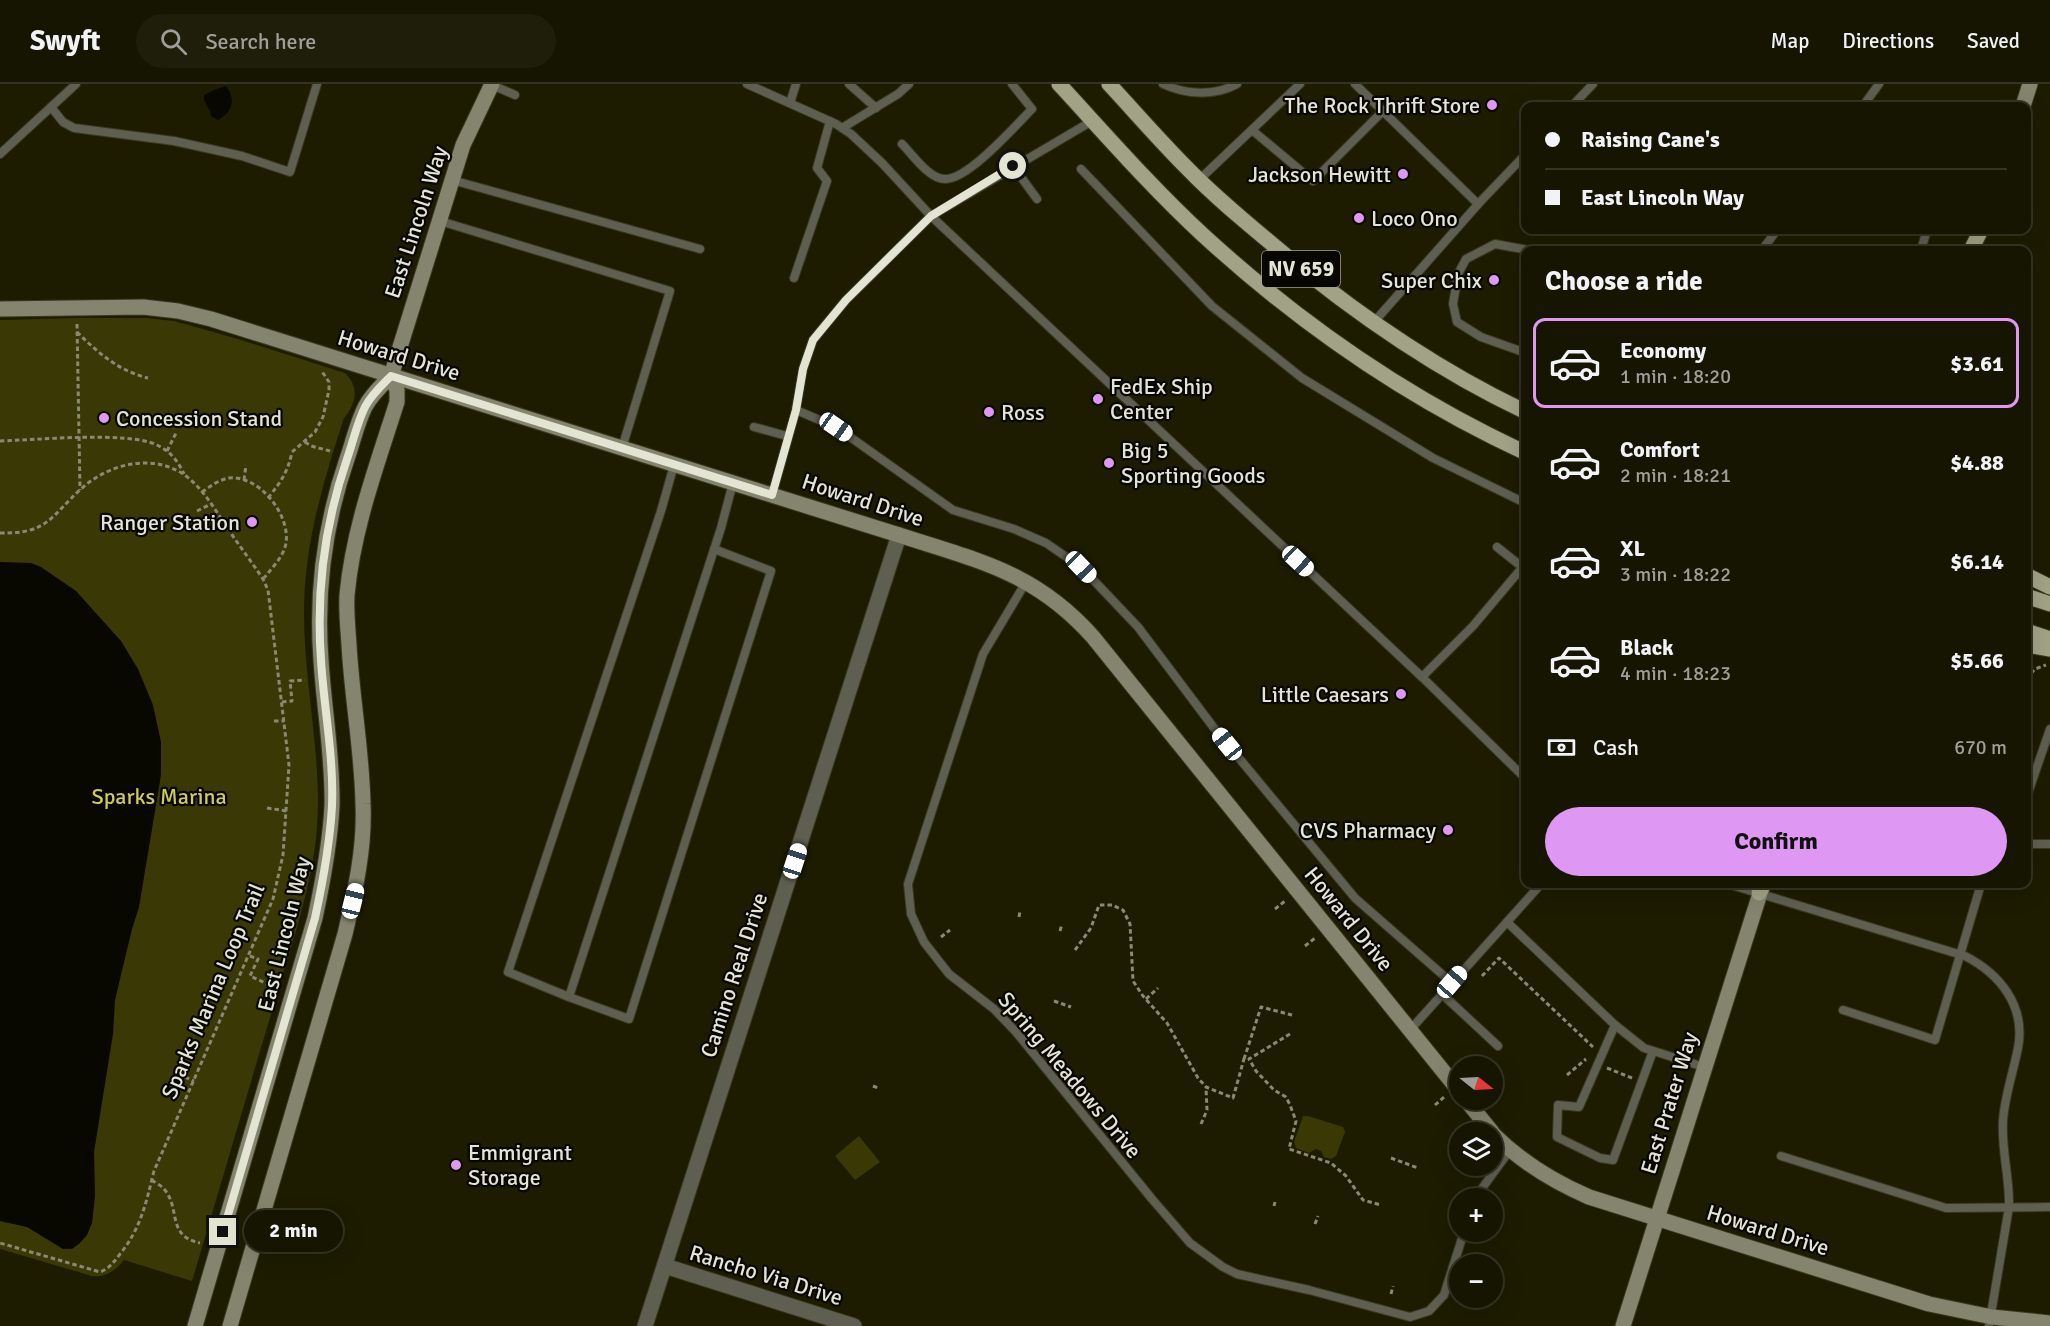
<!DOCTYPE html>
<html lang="en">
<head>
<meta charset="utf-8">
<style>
	body { margin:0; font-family:Signika,sans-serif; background:#1f1e0b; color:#f1f3f6; height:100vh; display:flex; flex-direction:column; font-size:22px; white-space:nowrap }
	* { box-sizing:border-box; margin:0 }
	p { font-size:20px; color:#9e9f99 }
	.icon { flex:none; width:33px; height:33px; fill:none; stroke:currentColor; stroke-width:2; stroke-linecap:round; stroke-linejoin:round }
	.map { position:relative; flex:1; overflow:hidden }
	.details { position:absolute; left:1521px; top:162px; width:510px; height:642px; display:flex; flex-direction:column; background:#161501; border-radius:12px; box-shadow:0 6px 24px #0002,0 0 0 2px #353423 }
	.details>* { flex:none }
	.hud { position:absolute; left:1521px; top:18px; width:510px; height:132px; border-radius:12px; box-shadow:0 6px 24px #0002,0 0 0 2px #353423; display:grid; align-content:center; height:132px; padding:0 24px; background:#161501 }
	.needle { width:39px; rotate:108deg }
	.controls { position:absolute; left:1449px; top:972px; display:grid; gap:12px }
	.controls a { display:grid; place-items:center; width:54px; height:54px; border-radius:50%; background:#161501; box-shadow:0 6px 24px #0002,0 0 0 2px #353423; font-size:30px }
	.end { position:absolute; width:27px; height:27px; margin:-14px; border:8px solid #e4e4d3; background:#111; box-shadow:0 0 0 3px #111 }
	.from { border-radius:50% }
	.bubble { position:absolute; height:42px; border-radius:21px; background:#161501; box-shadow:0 6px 24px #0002,0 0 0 2px #353423; font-size:20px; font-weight:700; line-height:42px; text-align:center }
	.car { position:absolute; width:18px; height:36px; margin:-18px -9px; border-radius:8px; box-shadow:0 0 4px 2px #0007; background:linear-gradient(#fff 24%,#345 0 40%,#fff 0 76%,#345 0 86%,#fff 0) }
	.hud b { display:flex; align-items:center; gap:21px; height:57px; font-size:22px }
	.hud b+b { border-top:2px solid #353423 }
	.hud i { width:15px; height:15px; background:#f1f3f6 }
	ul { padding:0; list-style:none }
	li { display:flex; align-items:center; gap:18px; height:90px; margin:0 12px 9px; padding:0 12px; border:3px solid transparent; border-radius:12px }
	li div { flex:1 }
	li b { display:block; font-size:22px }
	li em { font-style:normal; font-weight:700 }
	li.current { border-color:#de98f3 }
	li>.icon { width:54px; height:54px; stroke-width:1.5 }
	h2 { padding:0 24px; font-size:27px; line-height:72px }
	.pay { display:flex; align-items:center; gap:15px; height:66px; padding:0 24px; font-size:22px }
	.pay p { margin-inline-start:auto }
	.button { display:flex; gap:12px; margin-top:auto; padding:12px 24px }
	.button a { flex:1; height:69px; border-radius:36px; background:#de98f3; color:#111; font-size:24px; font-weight:700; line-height:69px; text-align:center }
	header { display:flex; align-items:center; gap:36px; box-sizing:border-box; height:84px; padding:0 30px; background:#161501; border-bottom:2px solid #353423 }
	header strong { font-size:28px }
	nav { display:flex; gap:33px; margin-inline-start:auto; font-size:21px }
	.search { width:420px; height:54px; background:#1f1e0b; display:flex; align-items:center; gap:15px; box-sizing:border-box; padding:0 21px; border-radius:33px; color:#9e9f99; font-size:22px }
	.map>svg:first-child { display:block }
	.green { fill:#3a3804 }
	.water { fill:#080700 }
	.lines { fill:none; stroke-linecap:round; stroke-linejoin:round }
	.lane-casing { stroke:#39381e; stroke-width:10 }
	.street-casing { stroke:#39381e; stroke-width:17 }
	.secondary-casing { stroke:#39381e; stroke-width:17 }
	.primary-casing { stroke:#39381e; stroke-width:17 }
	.path { stroke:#8a8a74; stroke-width:3; stroke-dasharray:4.5 3; stroke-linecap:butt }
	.lane { stroke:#5e5e51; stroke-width:8 }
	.street { stroke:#5e5e51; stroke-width:15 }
	.secondary { stroke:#84846f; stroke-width:15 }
	.primary { stroke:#a2a287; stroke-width:15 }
	.route { stroke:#e4e4d3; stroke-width:8 }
	.poi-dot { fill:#de98f3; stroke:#070601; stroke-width:2 }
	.labels { text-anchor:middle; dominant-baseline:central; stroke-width:4.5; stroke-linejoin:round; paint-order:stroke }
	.shield { fill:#070601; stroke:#a2a194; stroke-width:1.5 }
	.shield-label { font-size:21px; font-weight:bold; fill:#e4e4d3 }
	.poi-label { font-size:22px; fill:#e4e4d3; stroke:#070601; text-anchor:end }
	.street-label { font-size:22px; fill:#e4e4d3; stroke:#070601 }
	.park-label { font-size:22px; fill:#cdcb5d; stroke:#070601 }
</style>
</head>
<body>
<header>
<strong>Swyft</strong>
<div class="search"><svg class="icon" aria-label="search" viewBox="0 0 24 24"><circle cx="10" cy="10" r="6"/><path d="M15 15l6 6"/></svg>Search here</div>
<nav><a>Map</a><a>Directions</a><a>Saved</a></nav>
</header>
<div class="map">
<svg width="2050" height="1242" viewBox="0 0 2050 1242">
	<rect width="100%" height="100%" fill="#1d1c01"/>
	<g class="green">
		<path d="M80 234H146L174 237 238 255 345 289C360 303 356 320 344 334 323 398 304 461 304 529 304 605 324 679 316 755 309 814 288 871 272 927 245 1017 219 1107 192 1197L124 1176C116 1186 106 1194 92 1192L0 1165V236Z"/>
		<polygon points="1303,1032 1308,1032 1343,1043 1345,1048 1336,1072 1331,1075 1324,1073 1321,1067 1316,1065 1309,1069 1296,1064 1294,1058"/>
		<polygon points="859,1052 880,1078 855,1096 835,1072"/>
	</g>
	<g class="water">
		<path d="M226 2C236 15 233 28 218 36L211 32 210 27 204 16V11L214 6Z"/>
		<polygon points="0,478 31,479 41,483 76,507 121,557 138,585 153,621 161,658 161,691 139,823 132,845 115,916 113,950 94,1068 95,1112 92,1139 87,1151 80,1159 72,1165 63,1165 27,1143 0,1137"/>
	</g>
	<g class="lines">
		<g class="lane-casing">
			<g id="lane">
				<polyline points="747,0 836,40 851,50 882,79 931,132 846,216 813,256 803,285 796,326 772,411"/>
				<polyline points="849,0 876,24"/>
				<path d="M1163 0C1186 11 1215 12 1237 0"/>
				<polyline points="1355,0 1478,120"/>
				<polyline points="492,1 515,11"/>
				<polyline points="790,19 796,0"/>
				<polyline points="1572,22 1593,0"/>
				<polyline points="1863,22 1879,0"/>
				<polyline points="51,23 63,38 74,44 174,57 242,72 290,88 317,0"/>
				<polyline points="1092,37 931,132 1422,593"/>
				<polyline points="842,44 898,10 909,0"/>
				<polyline points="1252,46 1313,97 1383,27"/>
				<path d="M902 60C913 71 929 95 945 95 968 96 1015 42 1032 25L1012 0"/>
				<polyline points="0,70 76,0"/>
				<polyline points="1013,82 1037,115"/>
				<polyline points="1081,85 1212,222 1302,294 1433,374 1523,418"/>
				<polyline points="452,96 700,165"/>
				<polyline points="1199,96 1300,0"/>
				<polyline points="440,137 670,207 622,364"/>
				<polyline points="1762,166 1777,146"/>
				<polyline points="1921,166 1927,146"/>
				<polyline points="794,194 827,97 817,84 830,37"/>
				<polyline points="1374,238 1480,118 1526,70"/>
				<polyline points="1526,269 1481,253 1457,238 1453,220 1458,190 1466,175 1495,160 1528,166"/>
				<polyline points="796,326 836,343 953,426 1014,445 1046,459 1081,483 1138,543 1214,644 1355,814 1452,899"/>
				<polyline points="754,343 787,352"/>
				<polyline points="674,381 661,427 508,888 569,913 721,444 733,399"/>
				<polyline points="1497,463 1526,486"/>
				<polyline points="1526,479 1473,542 1422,593 1526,695"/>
				<polyline points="1026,498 983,570 908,800 911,830 924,858 949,890 994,925 1016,948 1152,1115 1190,1159 1223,1183 1237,1190 1309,1206 1410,1233 1429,1227 1444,1211 1464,1148"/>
				<polyline points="2026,715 2050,645"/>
				<polyline points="2026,760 2050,760"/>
				<path d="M1728 800 1965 872C2000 890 2026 922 2018 964 2013 989 2005 1011 2003 1036 2001 1066 2010 1094 2009 1123L1989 1242"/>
				<polyline points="1507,838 1615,941 1644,964 1704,983"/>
				<polyline points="1442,910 1498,962"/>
				<polyline points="569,913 629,935 771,487 714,465"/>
				<polyline points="1843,926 1935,956 1981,800"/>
				<polyline points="1615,941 1579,1023 1558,1021 1557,1053 1600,1074 1613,1076 1653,967"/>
				<polyline points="1410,946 1541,800"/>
				<polyline points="1781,1072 1946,1124 2050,1123"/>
				<polyline points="1475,1114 1510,1066"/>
			</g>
		</g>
		<g class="street-casing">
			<g id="street">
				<polyline points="665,1182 854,1242"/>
				<polyline points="645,1242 899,451"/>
			</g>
		</g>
		<g class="secondary-casing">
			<g id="secondary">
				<polyline points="2023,22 2030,0"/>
				<path d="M0 225 143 223 178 227 211 235 899 451C979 477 1035 488 1093 553L1460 1008"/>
				<polyline points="1466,1016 1492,1048"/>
				<path d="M1492 1049C1521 1078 1552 1097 1589 1113L1929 1220 1992 1233 2050 1239"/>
				<path d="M195 1242 315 834C323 797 330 760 332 722 333 673 324 625 321 576 316 509 325 439 347 375 353 358 357 339 365 323 371 311 382 301 391 292L463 61 492 0"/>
				<path d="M230 1242 345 850C355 807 365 765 363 720 362 667 352 614 349 561 348 545 346 528 347 511 353 445 377 381 397 318V306L391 292"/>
				<polyline points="1623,1242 1763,800"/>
			</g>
		</g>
		<g class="primary-casing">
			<g id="primary">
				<path d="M1059 0C1106 51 1152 104 1203 151 1299 239 1407 314 1526 369"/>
				<path d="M1109 0C1135 28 1160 57 1187 84 1213 111 1242 135 1272 160 1349 225 1433 284 1526 328"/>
				<polyline points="1971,166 1981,146"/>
				<polyline points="2026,491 2050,503"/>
				<polyline points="2026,512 2050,520"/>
				<polyline points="2026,547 2050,555"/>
				<polyline points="2026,561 2050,565"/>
				<polyline points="1759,809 1764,800"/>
			</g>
		</g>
		<g class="path">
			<polyline points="77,240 80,406"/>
			<path d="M77 248C98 269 119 287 148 294"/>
			<path d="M0 357C35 356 129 347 157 361 170 367 178 377 184 390"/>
			<polyline points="305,358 311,362 330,367"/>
			<polyline points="167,367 176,349"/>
			<polyline points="244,396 246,381"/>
			<path d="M202 408C212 401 224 392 236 394 264 397 290 433 286 459 284 472 272 484 264 494"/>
			<path d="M268 414C280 399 288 388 292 368L315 348 323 333 329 306V298L321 286"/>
			<polyline points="197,427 211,420"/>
			<path d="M0 449C48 450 50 433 81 405 108 380 153 368 186 392 203 405 214 424 226 442 238 460 251 477 263 495L268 506 289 681 283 771 273 815 154 1087C146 1119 141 1144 120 1170 114 1178 110 1184 100 1188L0 1159"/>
			<polyline points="2026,595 2035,585 2046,581"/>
			<polyline points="282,618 292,617 290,597 305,596"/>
			<polyline points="274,637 284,637"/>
			<polyline points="267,724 287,727"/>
			<polyline points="1275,825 1285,817"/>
			<polyline points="1019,833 1020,827"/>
			<polyline points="1060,847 1062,840"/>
			<polyline points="941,853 950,846"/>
			<polyline points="1305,862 1315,854"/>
			<polyline points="1075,866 1091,844 1099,821 1112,821 1123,826 1130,840 1133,897 1143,912 1167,939 1198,994 1206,1003 1233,1014 1244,975 1249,975"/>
			<polyline points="250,872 258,875 250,892 274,903"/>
			<polyline points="1482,892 1499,874 1593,963"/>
			<polyline points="1146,915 1158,904"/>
			<polyline points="1054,917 1071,923"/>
			<polyline points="1290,950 1249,975 1256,987 1274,1006 1286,1013 1290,1021 1296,1037 1289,1065 1331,1079 1346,1092 1363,1116 1381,1121"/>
			<polyline points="1244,975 1261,923 1292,931"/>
			<polyline points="1607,984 1632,994"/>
			<polyline points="1567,991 1586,975"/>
			<polyline points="185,993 194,997"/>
			<polyline points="873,1002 878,1004"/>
			<polyline points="1435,1021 1444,1013"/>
			<polyline points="1201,1040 1207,1026 1206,1004"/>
			<polyline points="1391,1074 1418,1084"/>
			<path d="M152 1096C155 1099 161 1101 164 1105 181 1124 166 1152 200 1159"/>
			<polyline points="1274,1122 1275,1118"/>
			<polyline points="1315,1140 1318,1132"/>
			<polyline points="1391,1210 1393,1202"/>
		</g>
		<use href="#lane" class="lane"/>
		<use href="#street" class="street"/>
		<use href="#secondary" class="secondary"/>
		<use href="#primary" class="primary"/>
	</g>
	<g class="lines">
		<path class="route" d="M223 1148 315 834C323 797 330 760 332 722 334 673 324 625 321 576 316 508 325 439 347 375 353 358 357 339 365 323 371 311 382 301 391 292L772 411 796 326 803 285 813 256 846 216 931 132 1013 82"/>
	</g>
	<g class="poi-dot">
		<circle cx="1492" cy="21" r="6"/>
		<circle cx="1403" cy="90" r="6"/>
		<circle cx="1359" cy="134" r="6"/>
		<circle cx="1494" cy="196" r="6"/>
		<circle cx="1098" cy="315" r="6"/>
		<circle cx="989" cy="328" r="6"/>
		<circle cx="104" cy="334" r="6"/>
		<circle cx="1109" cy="379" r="6"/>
		<circle cx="252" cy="438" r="6"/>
		<circle cx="1401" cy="610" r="6"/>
		<circle cx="1448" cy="746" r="6"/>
		<circle cx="456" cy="1081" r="6"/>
	</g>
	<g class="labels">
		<rect class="shield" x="1262" y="167" width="78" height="36" rx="4.5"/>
		<g class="shield-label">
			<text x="1301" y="185">NV 659</text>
		</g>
		<g class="poi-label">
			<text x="1480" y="21">The Rock Thrift Store</text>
			<text x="1391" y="90">Jackson Hewitt</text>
			<text x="1371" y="134" text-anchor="start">Loco Ono</text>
			<text x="1482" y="196">Super Chix</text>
			<text x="1110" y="302" text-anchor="start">FedEx Ship<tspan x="1110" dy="25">Center</tspan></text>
			<text x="1001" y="328" text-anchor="start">Ross</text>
			<text x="116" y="334" text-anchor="start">Concession Stand</text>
			<text x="1121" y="366" text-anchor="start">Big 5<tspan x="1121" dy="25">Sporting Goods</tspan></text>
			<text x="240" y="438">Ranger Station</text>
			<text x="1389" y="610">Little Caesars</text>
			<text x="1436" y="746">CVS Pharmacy</text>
			<text x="468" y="1068" text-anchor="start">Emmigrant<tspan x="468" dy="25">Storage</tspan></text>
		</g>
		<g class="street-label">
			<text transform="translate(416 138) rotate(-72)">East Lincoln Way</text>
			<text transform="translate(399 271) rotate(17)">Howard Drive</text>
			<text transform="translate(863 416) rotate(18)">Howard Drive</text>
			<text transform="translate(1349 835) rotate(51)">Howard Drive</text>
			<text transform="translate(284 850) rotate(-76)">East Lincoln Way</text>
			<text transform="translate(734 891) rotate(-72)">Camino Real Drive</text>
			<text transform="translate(213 907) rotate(-67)">Sparks Marina Loop Trail</text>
			<text transform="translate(1070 991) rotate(50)">Spring Meadows Drive</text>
			<text transform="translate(1669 1019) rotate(-73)">East Prater Way</text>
			<text transform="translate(1768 1146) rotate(17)">Howard Drive</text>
			<text transform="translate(766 1191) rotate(17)">Rancho Via Drive</text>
		</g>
		<g class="park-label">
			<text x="159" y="712">Sparks Marina</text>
		</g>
	</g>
</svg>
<div class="controls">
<a><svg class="needle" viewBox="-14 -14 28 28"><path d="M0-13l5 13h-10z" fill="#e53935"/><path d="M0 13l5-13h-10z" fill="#9e9f99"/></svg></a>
<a><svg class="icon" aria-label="layers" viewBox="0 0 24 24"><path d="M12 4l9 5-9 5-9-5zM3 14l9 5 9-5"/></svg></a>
<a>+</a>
<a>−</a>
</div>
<i class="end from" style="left:1013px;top:82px"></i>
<i class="end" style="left:223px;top:1148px"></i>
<div class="bubble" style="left:244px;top:1126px;width:99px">2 min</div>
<i class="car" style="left:836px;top:343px;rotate:125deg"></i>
<i class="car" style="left:1298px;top:477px;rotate:133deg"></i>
<i class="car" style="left:1081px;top:483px;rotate:136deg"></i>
<i class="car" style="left:1227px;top:660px;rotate:321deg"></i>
<i class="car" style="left:795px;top:777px;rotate:18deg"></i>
<i class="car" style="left:353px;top:817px;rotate:14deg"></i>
<i class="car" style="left:1452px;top:898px;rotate:41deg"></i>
<div class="hud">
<b><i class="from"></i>Raising Cane's</b>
<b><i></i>East Lincoln Way</b>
</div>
<section class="details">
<h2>Choose a ride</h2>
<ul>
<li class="current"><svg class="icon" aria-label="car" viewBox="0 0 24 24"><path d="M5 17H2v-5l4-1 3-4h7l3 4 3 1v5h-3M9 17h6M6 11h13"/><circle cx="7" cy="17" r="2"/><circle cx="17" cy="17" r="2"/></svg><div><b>Economy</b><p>1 min · 18:20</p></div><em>$3.61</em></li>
<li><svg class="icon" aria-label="car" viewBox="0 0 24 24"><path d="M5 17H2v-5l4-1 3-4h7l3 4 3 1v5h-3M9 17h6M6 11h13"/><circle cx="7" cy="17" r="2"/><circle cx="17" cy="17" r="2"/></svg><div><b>Comfort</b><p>2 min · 18:21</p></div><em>$4.88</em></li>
<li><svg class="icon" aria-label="car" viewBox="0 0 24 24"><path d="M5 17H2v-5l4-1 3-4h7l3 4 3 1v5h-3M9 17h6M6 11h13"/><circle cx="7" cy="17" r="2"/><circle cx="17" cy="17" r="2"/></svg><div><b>XL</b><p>3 min · 18:22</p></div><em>$6.14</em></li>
<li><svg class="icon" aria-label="car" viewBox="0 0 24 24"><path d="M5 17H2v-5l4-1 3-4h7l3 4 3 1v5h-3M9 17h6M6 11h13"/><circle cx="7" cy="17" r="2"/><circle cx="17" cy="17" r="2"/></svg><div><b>Black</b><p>4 min · 18:23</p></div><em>$5.66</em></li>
</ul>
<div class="pay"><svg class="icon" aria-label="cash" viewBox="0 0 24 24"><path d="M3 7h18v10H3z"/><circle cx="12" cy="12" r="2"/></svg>Cash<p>670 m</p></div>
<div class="button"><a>Confirm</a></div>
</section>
</div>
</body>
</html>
